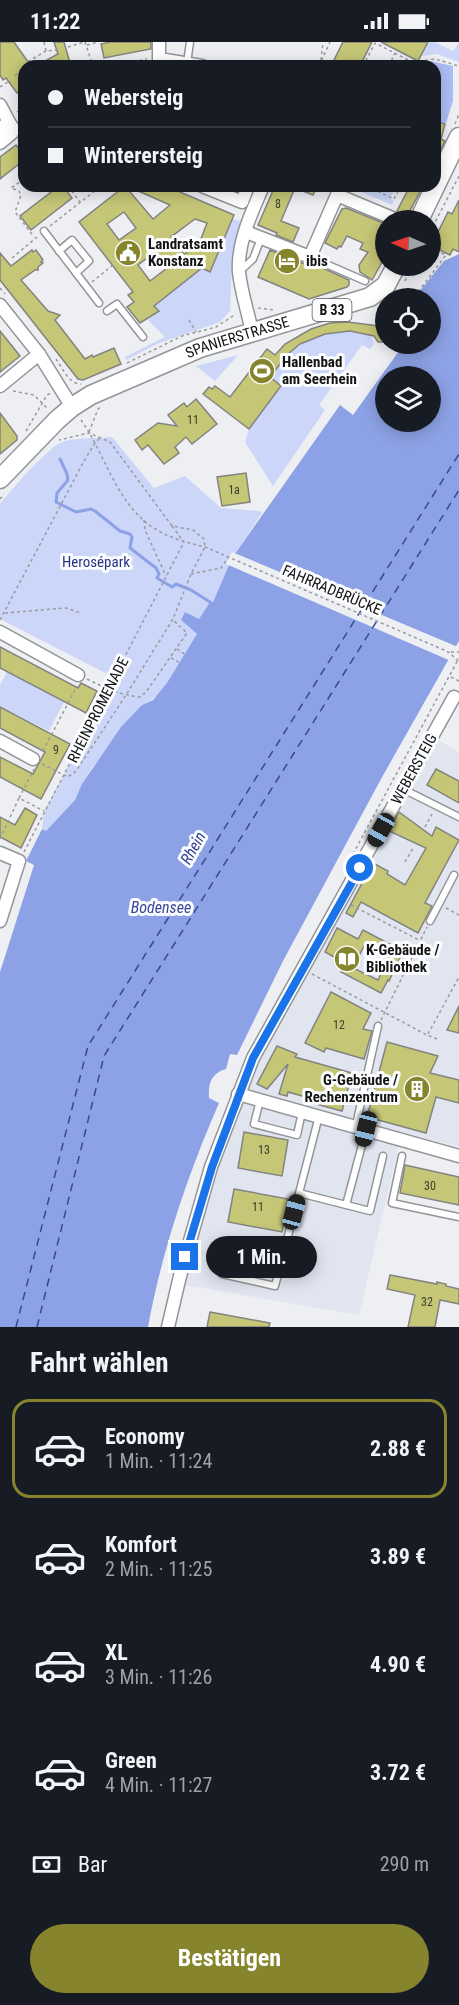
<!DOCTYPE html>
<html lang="de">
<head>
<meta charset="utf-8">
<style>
	body { margin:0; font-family:"Roboto Condensed",sans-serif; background:#20242c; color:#f1f3f6; height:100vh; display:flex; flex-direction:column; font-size:22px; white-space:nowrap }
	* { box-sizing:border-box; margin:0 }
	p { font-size:20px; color:#9ea1a6 }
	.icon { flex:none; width:33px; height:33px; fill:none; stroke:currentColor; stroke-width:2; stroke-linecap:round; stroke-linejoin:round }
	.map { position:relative; height:1285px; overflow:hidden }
	.side { display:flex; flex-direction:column; background:#171b24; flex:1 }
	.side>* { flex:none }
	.hud { position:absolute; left:18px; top:18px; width:423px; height:132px; border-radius:18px; box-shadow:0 3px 15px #0003; display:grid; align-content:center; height:132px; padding:0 30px; background:#171b24 }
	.needle { width:39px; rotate:272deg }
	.fabs { position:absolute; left:375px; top:168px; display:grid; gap:12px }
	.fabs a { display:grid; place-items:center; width:66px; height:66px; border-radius:50%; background:#171b24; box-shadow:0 3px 15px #0003; font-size:30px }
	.end { position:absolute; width:27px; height:27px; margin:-14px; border:8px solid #1a73e8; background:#fff; box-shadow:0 0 0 3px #fff }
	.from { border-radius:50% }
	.bubble { position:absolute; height:42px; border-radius:21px; background:#171b24; box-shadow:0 3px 15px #0003; font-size:20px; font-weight:700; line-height:42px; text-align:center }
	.car { position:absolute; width:18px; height:36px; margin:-18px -9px; border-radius:8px; box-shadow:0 0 4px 2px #0007; background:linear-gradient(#222 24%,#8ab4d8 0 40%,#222 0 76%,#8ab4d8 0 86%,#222 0) }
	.hud b { display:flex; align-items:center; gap:21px; height:57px; font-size:22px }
	.hud b+b { border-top:2px solid #363941 }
	.hud i { width:15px; height:15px; background:#f1f3f6 }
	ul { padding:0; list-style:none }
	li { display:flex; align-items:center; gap:18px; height:99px; margin:0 12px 9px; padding:0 18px; border:3px solid transparent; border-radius:18px }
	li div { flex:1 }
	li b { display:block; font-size:22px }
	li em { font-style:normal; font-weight:700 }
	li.selected { border-color:#86852e }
	li>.icon { width:54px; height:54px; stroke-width:1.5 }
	h2 { padding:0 30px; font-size:27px; line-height:72px }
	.pay { display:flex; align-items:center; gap:15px; height:66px; padding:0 30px; font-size:22px }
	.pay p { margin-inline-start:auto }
	.action { display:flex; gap:12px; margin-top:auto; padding:12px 30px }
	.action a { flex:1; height:69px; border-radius:36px; background:#86852e; color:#fff; font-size:24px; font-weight:700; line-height:69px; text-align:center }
	.status { display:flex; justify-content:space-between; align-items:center; height:42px; padding:0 30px; background:#171b24; direction:ltr }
	.status svg { height:16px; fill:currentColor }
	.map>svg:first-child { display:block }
	.built { fill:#e1e5f0 }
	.green { fill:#cbd6f9 }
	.forest { fill:#adbef7 }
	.water { fill:#8da2e6; fill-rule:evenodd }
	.pier { fill:#eeeff3 }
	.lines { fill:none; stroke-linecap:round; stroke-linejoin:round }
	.stream { stroke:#8da2e6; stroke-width:3 }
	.ferry { stroke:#364797; stroke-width:1.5; stroke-dasharray:8 6; stroke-linecap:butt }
	.building { fill:#c5c676; stroke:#838380; stroke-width:1.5; fill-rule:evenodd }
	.lane-casing { stroke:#939598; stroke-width:9 }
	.street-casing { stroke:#939598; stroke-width:15 }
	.primary-casing { stroke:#939598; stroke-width:21 }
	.path { stroke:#999a9d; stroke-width:1.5; stroke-dasharray:3 3; stroke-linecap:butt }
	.lane { stroke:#fff; stroke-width:6 }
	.street { stroke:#fff; stroke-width:12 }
	.primary { stroke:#fff; stroke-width:18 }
	.route { stroke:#1a73e8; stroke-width:8 }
	.labels { text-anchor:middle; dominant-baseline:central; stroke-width:6; stroke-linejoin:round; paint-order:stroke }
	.number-label { font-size:12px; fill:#40402c }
	.shield { fill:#fcfdfe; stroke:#59595a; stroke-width:1.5 }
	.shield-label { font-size:14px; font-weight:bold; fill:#131314 }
	.poi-label { font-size:15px; font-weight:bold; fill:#131314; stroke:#fcfdfe; text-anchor:start }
	.street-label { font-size:15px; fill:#131314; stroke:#fcfdfe }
	.park-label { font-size:15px; fill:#273483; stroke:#fcfdfe }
	.water-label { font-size:16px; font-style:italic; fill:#364797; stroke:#fcfdfe }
</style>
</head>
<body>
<div class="status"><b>11:22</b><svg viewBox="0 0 49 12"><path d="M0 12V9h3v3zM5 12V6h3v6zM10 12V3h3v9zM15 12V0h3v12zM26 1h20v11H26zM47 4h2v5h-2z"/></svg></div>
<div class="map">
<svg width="459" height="1285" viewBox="0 0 459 1285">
	<rect width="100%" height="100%" fill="#eeeff3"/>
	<polygon class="built" points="436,697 459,710 459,1105 402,1090 359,1273 185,1243 216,1130 260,1015"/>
	<g class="green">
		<polygon points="428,0 435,0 453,9 459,0 459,20 437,12 422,14"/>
		<polygon points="347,144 397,144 390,156 394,159 392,163"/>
		<polygon points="232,177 240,179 232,218 230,269 220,280 157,302 126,318 125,315 165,295 148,278 158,269 154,264 202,226 210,230"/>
		<path d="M350 289 371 293 374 302 370 307 362 303 319 363 325 368 273 444 245 400 249 387 281 344 270 335C295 303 308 292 350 289Z"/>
		<polygon points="238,313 215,339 196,324"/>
		<path d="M112 395 154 446 185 434 221 466 260 469 262 471 232 516 213 560H210L199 578 185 570 181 578 197 592C184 616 168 652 142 663L92 726 75 758 46 789 42 787 44 769 117 637 0 577V462C11 448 45 409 60 401 72 395 97 397 112 395Z"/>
		<polygon points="7,630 64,660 49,689 0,664 0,643"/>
	</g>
	<polygon class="forest" points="430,19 453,24 453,59 446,81 435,81 435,24 419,24"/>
	<path class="water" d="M459 212V599L381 737 283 919 237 1013 230 1012 226 1027C211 1031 208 1042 209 1056L219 1061C188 1132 162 1208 148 1285H0V930L34 823 26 819 42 787 46 789 75 758 82 742 121 685 142 663 153 658 167 641 197 592 181 578 185 570 199 577 210 560H213L232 516 340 363 353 373 404 302H430V256H414L444 219ZM386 334H430V380H386Z"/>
	<polygon class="pier" points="232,510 458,605 451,619 226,522"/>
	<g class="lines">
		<polyline class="stream" points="60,417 67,432 68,438 57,451 56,460 76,470 91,467 95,469 120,489 130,492 132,495 130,506 156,526 159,532 157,536 172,545 176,542 191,548 210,560"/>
		<g class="ferry">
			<polyline points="16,1285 88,1004 459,412"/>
			<polyline points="37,1285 104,1014 459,448"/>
		</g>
	</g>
	<g class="building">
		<polygon points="0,0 14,0 31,24 24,24 24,47 17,51 6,36 3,38 0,33"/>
		<polygon points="54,0 64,0 70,21 65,24 36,24 58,12"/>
		<polygon points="110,0 151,0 151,7 104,16 101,2"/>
		<polygon points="343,0 372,0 360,24 338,24 339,21 334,18"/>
		<polygon points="381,0 428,0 418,19"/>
		<polygon points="436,80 445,82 441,97 445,99 435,119"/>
		<polygon points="16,103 24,113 24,118 0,137 0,115"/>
		<polygon points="59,144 63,144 72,156 31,188 20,174"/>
		<path d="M125 144 153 177 170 163 127 144H166L234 173 210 230 202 226 154 264 159 269 140 281 127 265 134 260 128 253 133 250 79 180ZM124 170 136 186 119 198 107 182ZM195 177 207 181 199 202 184 212 171 195ZM155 210 167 226 150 239 138 223Z"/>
		<polygon points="275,144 317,144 313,153 295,146 281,179 299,186 293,200 276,193 277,191 258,183"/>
		<polygon points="410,144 423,144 405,178 403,173 397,169"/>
		<polygon points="459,158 459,210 453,207 450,213 431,204 448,170 452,172"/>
		<polygon points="346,166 386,182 386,213 372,238 360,230 359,223 368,210 360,207 363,201 347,194 341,205 339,204 337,207 325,201 342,167"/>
		<polygon points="32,208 33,210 36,208 43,218 41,220 43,221 38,225 38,228 35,228 21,238 48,269 60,273 55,278 85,317 92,313 93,315 114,306 121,322 83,338 78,337 0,238 0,211 11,224"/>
		<polygon points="270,208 307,223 314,222 349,238 349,243 347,245 309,257 258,235"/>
		<polygon points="348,280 386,285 386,300 378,300 374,294 350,289 325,292 300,302 287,313 270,335 281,344 249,387 203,352 209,345 212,347 215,344 230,355 267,307 275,313 285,302 311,287 330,281"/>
		<polygon points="0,289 20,314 0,330"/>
		<polygon points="196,357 217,382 192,402 186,395 175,405 179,411 164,422 148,403 142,408 135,398 158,381 177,384 168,373 184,361 187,365"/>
		<polygon points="0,371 17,394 17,398 0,412"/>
		<polygon points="246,431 250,460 222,464 217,435"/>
		<polygon points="0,605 78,646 81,641 97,649 86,671 0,626"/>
		<polygon points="0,665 70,702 41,757 0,735 0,715 33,732 45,710 0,686"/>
		<polygon points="436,727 459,739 459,761 427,743"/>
		<polygon points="25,766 37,773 21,806 0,795 0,775 15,783"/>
		<polygon points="399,770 432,794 436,785 459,798 425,861 432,864 418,891 361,860 353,875 346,871 373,821 388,829 387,832 405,843 426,806 389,789"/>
		<path d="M337 886 358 897 363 888 403 909 389 939 388 938 381 951 341 930 345 921 325 910ZM366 900 390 913 378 938 353 926Z"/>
		<polygon points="331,950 371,971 363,987 372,989 364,1017 326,1006 324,1010 305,1001"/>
		<polygon points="459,964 459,991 447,988"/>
		<polygon points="387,1000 438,1014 430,1031 459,1038 459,1061 436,1055 426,1091 367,1075"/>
		<polygon points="277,1004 297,1012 295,1015 352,1031 342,1069 312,1061 313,1057 288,1050 287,1054 279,1052 288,1022 267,1047 257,1042"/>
		<polygon points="244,1090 288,1098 282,1134 238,1126"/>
		<polygon points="405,1123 459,1135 459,1163 400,1151"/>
		<polygon points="234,1147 288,1157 282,1190 228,1180"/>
		<polygon points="294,1207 313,1211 310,1224 291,1220"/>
		<polygon points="390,1233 437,1242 437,1240 441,1241 446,1242 446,1244 459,1247 459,1262 440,1258 435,1285 408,1285 415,1253 387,1247"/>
		<polygon points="210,1270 270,1281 269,1285 207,1285"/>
	</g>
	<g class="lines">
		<g class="lane-casing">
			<g id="lane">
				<polyline points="187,21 190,0"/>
				<polyline points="44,189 99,261"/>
				<polyline points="59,209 72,198 89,219 76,231"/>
				<polyline points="310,215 365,239"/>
				<polyline points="239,230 253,217 260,199"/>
				<polyline points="107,269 117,262 143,295"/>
				<polyline points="403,747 459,775"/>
				<polyline points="430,879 454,833"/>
				<polyline points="260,1058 254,1082 297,1093 302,1070"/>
				<polyline points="356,1083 378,984"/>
				<polyline points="402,1114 392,1161 459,1175"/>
				<polyline points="299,1151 370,1169 383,1114"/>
				<polyline points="346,1163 366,1088"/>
				<polyline points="222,1232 275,1244 319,1074"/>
			</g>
		</g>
		<g class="street-casing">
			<g id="street">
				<polyline points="159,0 159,17 202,24"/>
				<polyline points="0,63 10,82"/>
				<polyline points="0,87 6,82 10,82 13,86 12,91 0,101"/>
				<polyline points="202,144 242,160 248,144"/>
				<polyline points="246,190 310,215 337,153 397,178"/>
				<polyline points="0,263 39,312 72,365"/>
				<path d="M252 290C248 270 241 250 239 230 237 200 252 170 263 144"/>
				<polyline points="0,344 39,312"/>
				<polyline points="0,590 78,633"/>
				<polyline points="0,699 33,717"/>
				<polyline points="0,811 19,819 0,879"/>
				<polyline points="238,1052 459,1114"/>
				<polyline points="168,1285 180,1234 211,1125 253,1016 454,655"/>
			</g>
		</g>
		<g class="primary-casing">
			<g id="primary">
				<polyline points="419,178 459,95"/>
				<path id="s1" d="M0 437 57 378 72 365 91 353 200 306 370 255 386 243 396 224"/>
			</g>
		</g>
		<g class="path">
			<polyline points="44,0 46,9 58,8"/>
			<polyline points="85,0 93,24"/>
			<polyline points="87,3 98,0"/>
			<polyline points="68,5 84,0"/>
			<polyline points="321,18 323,0"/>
			<polyline points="24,24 29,19 46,9"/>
			<polyline points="116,24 147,17"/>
			<polyline points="142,24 144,19"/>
			<polyline points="319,24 330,0"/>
			<polyline points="363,24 375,1 416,22"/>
			<polyline points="389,24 395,11"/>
			<path d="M415 24 416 22C436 13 439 19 459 24"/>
			<polyline points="15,34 23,25"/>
			<polyline points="0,45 9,39"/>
			<polyline points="17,70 24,65"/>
			<polyline points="455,82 459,72"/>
			<polyline points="19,100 24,107"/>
			<polyline points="24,137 11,146 19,149 21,153 15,170 34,195"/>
			<polyline points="68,144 80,160"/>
			<polyline points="183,144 193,149"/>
			<polyline points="367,144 394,157 401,144"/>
			<polyline points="390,144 398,148"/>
			<polyline points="50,184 101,144"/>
			<polyline points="430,190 459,134"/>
			<polyline points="12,216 37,195"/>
			<polyline points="405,239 413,224"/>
			<polyline points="92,240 113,223"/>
			<polyline points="0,246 5,252"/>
			<polyline points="428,256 418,250 446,213 430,206"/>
			<polyline points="430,259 433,261"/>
			<polyline points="258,266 274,268"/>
			<polyline points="189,278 196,290"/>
			<path d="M56 317C63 327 69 342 81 342"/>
			<polyline points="127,321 182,294 216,285 236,272"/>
			<polyline points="13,349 34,353 47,366"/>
			<path d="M81 378C106 413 117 465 157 488 172 497 189 501 205 505L444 608 450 611 459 620"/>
			<polyline points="26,389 47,353 51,351"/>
			<polyline points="89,390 98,367 101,365"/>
			<polyline points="0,457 4,452"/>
			<polyline points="144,478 145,488 166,534"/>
			<polyline points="172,484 183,499"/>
			<polyline points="191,532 221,526 228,516"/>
			<polyline points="5,571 66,566 81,571"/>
			<polyline points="0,578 84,419 95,401 100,396"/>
			<polyline points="177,607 186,613"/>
			<polyline points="451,610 459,610"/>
			<polyline points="171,616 180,621"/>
			<polyline points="451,635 459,639"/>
			<path d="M87 637C105 646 120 653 140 655L146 650 187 591 173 578"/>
			<polyline points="43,709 77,644"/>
			<polyline points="42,722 68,735 76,729 126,653 173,577 191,532 205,505 204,497 193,488 172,484 110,400 89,391 59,398"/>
			<polyline points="19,756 34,727"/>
			<polyline points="425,785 432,772"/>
			<polyline points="0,797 19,756 44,769"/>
			<polyline points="24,810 184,500"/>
			<polyline points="353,812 459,616"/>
			<polyline points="405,820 413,806"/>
			<polyline points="351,863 419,898"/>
			<polyline points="446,866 459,873"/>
			<polyline points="312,932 427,993 437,997"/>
			<polyline points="381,978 427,885"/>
			<polyline points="428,992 459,935"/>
		</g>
		<use href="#lane" class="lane"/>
		<use href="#street" class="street"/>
		<use href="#primary" class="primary"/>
	</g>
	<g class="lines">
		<polyline class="route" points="185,1215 212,1125 253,1016 360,826"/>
	</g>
	<defs>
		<g id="civic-disc" transform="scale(1.35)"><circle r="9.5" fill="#86852e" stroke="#fcfdfe"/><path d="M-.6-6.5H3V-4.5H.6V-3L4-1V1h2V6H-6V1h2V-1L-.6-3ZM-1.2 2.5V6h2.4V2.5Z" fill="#fff"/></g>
		<g id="hotel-disc" transform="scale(1.35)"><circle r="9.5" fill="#86852e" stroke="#fcfdfe"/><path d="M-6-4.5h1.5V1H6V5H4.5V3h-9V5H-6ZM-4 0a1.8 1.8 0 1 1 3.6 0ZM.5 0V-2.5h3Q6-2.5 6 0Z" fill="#fff"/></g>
		<g id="stadium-disc" transform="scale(1.35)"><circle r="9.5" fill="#86852e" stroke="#fcfdfe"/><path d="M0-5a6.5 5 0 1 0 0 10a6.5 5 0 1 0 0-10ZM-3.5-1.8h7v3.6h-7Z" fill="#fff"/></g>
		<g id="library-disc" transform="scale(1.35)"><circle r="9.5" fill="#86852e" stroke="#fcfdfe"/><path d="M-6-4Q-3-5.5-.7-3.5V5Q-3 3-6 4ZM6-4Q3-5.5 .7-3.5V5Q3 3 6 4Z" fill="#fff"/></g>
		<g id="building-disc" transform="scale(1.35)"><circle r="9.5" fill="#86852e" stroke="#fcfdfe"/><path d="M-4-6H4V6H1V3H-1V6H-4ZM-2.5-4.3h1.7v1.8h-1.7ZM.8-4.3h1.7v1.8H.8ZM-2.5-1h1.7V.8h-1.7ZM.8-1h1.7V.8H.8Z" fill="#fff"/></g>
	</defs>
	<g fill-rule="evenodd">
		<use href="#civic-disc" x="128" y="211"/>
		<use href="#hotel-disc" x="287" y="219"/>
		<use href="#stadium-disc" x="262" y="329"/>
		<use href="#library-disc" x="347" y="917"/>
		<use href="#building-disc" x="417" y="1047"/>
	</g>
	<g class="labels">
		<g class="number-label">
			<text x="278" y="162">8</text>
			<text x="193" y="378">11</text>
			<text x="234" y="448">1a</text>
			<text x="56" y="708">9</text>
			<text x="339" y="983">12</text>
			<text x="264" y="1108">13</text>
			<text x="430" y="1144">30</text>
			<text x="258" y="1165">11</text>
			<text x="427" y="1260">32</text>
		</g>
		<rect class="shield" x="312.5" y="257" width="39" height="22" rx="4.5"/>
		<g class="shield-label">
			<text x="332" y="268">B 33</text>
		</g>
		<g class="poi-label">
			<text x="148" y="202">Landratsamt<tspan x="148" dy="17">Konstanz</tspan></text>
			<text x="306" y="219">ibis</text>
			<text x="282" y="320">Hallenbad<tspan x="282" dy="17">am Seerhein</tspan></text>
			<text x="366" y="908">K-Gebäude /<tspan x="366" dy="17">Bibliothek</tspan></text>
			<text x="398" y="1038" text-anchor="end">G-Gebäude /<tspan x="398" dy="17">Rechenzentrum</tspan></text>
		</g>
		<g class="street-label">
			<text stroke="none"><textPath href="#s1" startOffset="282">SPANIERSTRASSE</textPath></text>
			<text transform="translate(332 548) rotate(23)">FAHRRADBRÜCKE</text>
			<text transform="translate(98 668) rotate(-63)">RHEINPROMENADE</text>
			<text transform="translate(414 727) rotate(-61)">WEBERSTEIG</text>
		</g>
		<g class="park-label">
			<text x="96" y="520">Herosépark</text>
		</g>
		<g class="water-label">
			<text transform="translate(193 806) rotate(-61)">Rhein</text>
			<text x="161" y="865">Bodensee</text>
		</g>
	</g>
</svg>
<div class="fabs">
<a><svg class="needle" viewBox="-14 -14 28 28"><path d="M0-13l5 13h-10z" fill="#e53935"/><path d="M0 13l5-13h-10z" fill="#9ea1a6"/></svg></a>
<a><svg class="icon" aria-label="locate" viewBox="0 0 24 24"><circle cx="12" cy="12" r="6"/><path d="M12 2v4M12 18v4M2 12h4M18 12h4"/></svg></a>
<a><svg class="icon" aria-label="layers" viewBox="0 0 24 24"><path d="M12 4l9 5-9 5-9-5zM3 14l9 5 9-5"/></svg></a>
</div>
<i class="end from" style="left:360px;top:826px"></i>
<i class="end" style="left:185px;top:1215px"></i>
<div class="bubble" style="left:206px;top:1194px;width:111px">1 Min.</div>
<i class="car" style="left:381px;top:788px;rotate:209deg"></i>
<i class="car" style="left:366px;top:1087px;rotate:194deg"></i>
<i class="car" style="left:294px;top:1170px;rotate:15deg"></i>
<div class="hud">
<b><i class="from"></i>Webersteig</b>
<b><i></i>Winterersteig</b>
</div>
</div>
<section class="side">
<h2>Fahrt wählen</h2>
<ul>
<li class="selected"><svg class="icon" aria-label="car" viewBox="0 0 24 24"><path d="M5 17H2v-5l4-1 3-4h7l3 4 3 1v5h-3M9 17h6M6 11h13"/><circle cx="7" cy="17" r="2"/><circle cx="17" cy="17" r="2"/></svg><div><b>Economy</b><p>1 Min. · 11:24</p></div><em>2.88 €</em></li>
<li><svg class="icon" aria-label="car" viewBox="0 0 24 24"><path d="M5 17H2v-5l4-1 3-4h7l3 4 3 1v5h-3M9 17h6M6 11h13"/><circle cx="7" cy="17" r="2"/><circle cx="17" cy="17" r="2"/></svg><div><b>Komfort</b><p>2 Min. · 11:25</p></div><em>3.89 €</em></li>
<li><svg class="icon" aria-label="car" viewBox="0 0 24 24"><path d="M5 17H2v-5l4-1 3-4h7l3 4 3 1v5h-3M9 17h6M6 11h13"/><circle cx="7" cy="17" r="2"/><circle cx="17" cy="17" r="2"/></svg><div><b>XL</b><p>3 Min. · 11:26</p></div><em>4.90 €</em></li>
<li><svg class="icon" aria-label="car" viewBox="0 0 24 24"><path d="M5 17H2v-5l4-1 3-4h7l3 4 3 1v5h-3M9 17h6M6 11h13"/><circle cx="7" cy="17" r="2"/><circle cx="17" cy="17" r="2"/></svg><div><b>Green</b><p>4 Min. · 11:27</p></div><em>3.72 €</em></li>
</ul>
<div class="pay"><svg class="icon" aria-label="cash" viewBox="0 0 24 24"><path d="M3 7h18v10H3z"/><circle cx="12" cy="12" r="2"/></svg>Bar<p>290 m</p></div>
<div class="action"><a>Bestätigen</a></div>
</section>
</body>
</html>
